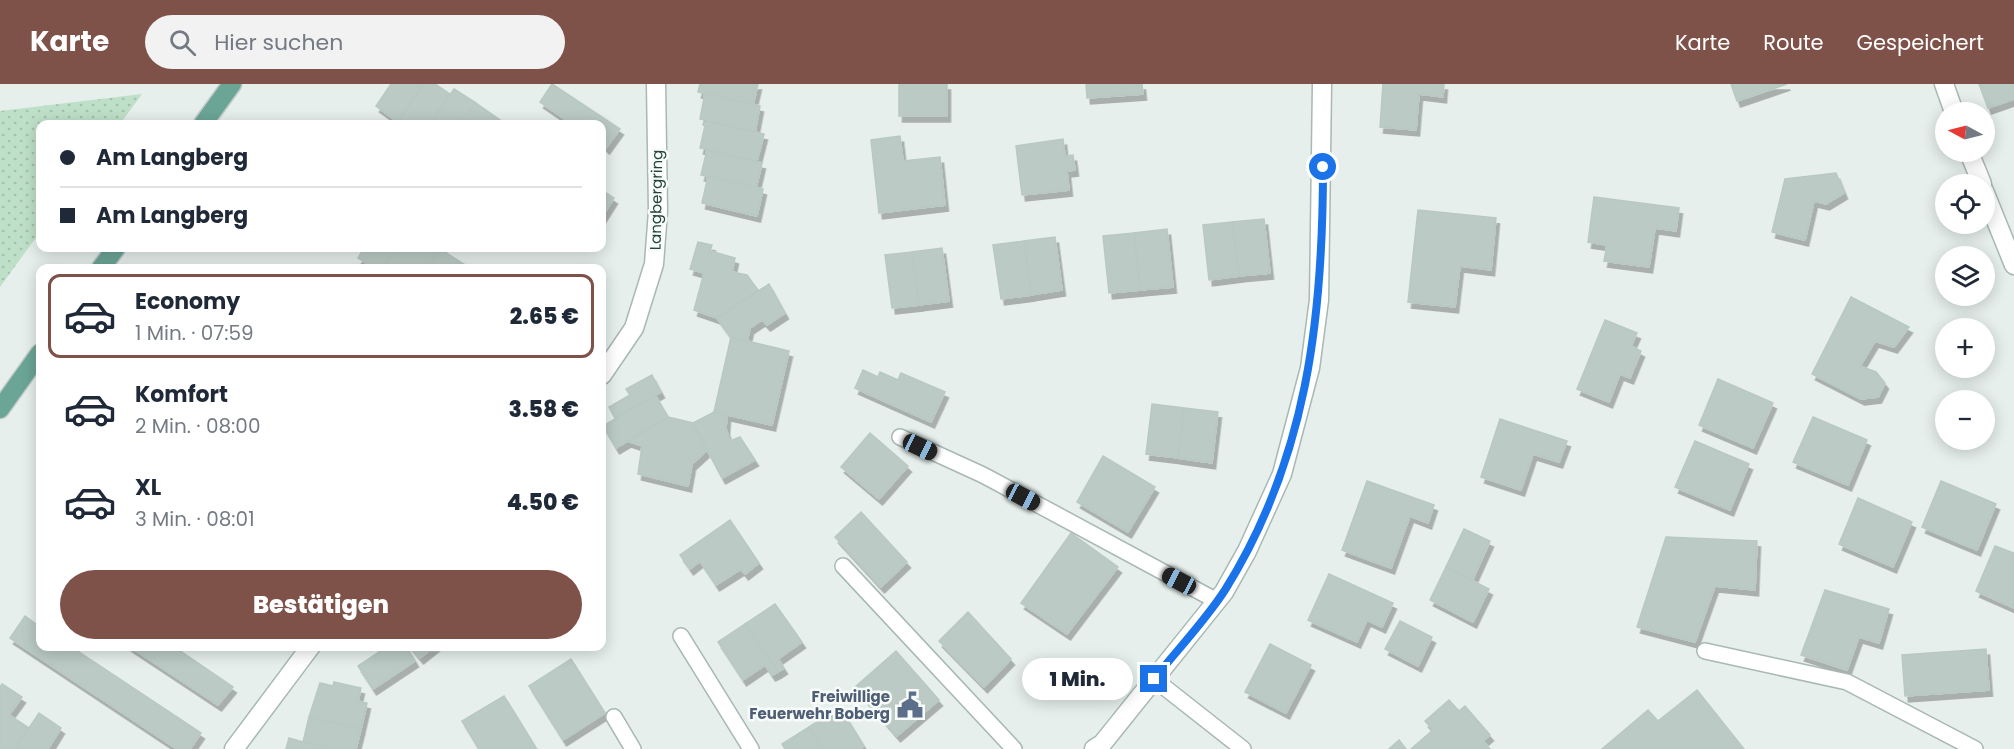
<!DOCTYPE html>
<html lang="de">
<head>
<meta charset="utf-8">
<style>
	body { margin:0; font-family:Poppins,sans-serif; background:#f2f2f3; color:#1f2937; height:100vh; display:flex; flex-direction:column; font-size:22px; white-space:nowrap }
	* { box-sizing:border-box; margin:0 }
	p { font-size:20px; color:#747a83 }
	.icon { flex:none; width:33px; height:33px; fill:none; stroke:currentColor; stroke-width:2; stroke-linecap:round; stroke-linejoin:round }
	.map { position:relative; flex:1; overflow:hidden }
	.panel { position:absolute; left:36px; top:180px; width:570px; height:387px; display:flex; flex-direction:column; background:#fff; border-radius:12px; box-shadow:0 3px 15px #0003 }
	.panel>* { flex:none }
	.top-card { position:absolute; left:36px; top:36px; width:570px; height:132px; border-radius:12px; box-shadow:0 3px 15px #0003; display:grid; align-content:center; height:132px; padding:0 24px; background:#fff }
	.needle { width:39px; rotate:277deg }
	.buttons { position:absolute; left:1935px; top:18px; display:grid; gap:12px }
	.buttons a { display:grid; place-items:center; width:60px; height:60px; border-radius:50%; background:#fff; box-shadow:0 3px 15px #0003; font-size:30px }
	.end { position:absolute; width:27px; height:27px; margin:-14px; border:8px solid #1a73e8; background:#fff; box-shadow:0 0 0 3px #fff }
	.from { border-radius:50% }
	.bubble { position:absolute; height:42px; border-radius:21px; background:#fff; box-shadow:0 3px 15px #0003; font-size:20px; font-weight:800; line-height:42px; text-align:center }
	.car { position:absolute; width:18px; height:36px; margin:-18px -9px; border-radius:8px; box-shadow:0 0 4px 2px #0007; background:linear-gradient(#222 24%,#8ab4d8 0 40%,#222 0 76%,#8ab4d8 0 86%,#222 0) }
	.top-card b { display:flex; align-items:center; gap:21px; height:57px; font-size:22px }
	.top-card b+b { border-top:2px solid #e0e1e3 }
	.top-card i { width:15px; height:15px; background:#1f2937 }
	ul { padding:10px 0 0; list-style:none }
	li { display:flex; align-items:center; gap:18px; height:84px; margin:0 12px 9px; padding:0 12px; border:3px solid transparent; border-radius:12px }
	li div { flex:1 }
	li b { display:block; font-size:22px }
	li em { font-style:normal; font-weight:800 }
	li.on { border-color:#7f5249 }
	li>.icon { width:54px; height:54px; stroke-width:1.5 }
	.primary-button { display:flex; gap:12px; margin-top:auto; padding:12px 24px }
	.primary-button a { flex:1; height:69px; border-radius:36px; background:#7f5249; color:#fff; font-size:24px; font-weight:800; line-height:69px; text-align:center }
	header { display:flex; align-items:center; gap:36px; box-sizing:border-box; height:84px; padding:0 30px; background:#7f5249; color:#fff }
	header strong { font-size:28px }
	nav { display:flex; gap:33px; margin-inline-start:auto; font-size:21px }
	.search { width:420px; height:54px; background:#f2f2f3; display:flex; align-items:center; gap:15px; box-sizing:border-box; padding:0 21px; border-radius:33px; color:#747a83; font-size:22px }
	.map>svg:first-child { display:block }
	.grass { fill:url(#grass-dots) }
	.building { fill:#bbcac4; stroke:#b8c9c2; stroke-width:1.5; filter:url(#shadow) }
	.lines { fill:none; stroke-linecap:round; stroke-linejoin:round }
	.service-casing { stroke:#a8b8b2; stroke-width:18 }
	.minor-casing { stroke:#a8b8b2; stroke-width:21 }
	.tertiary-casing { stroke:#a8b8b2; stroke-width:21 }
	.primary-casing { stroke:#c2cac8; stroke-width:21 }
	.service { stroke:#fff; stroke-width:15 }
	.minor { stroke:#fff; stroke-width:18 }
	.tertiary { stroke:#fff; stroke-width:18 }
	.primary { stroke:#6aa596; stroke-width:18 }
	.route { stroke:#1a73e8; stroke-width:8 }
	.labels { text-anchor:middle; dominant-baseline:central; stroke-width:5; stroke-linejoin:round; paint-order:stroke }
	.street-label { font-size:15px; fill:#24423a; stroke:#f7fbf9 }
	.service-label { font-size:15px; font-weight:bold; fill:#4e5e75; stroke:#f7fbf9; text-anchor:end }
</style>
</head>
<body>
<header>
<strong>Karte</strong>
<div class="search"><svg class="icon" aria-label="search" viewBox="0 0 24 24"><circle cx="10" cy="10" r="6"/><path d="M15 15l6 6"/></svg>Hier suchen</div>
<nav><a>Karte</a><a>Route</a><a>Gespeichert</a></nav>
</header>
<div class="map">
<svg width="2014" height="665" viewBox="0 0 2014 665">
	<defs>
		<pattern id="grass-dots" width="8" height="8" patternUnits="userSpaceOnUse" patternTransform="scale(1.5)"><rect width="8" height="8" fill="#bfe0c8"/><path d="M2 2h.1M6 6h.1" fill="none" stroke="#a4c1ad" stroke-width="1.8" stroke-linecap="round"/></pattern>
		<filter id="shadow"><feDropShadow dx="3.5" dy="6" stdDeviation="0" flood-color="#0004"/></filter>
	</defs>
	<rect width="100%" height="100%" fill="#e6efeb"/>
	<polygon class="grass" points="142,10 120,40 40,40 40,148 0,203 0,27"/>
	<g class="building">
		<polygon points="391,0 424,0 398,38 376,22"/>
		<polygon points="424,0 435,0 450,10 430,40 403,40 398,38"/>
		<polygon points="552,0 620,45 606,64 602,60 602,40 572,40 540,18"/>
		<polygon points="700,0 758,0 753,21 698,8"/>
		<rect x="899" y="0" width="48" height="32"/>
		<polygon points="1086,0 1142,0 1143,10 1087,14"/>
		<polygon points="1383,0 1444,0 1443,13 1419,10 1416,46 1380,43"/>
		<polygon points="1731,0 1787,0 1737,17"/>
		<polygon points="1979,0 2014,0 2014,15 1988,24"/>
		<polygon points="454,5 476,19 461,40 430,40"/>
		<polygon points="705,9 760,22 755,48 700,35"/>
		<polygon points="476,19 500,36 497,40 461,40"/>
		<polygon points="706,37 764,50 757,77 700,64"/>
		<polygon points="900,52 903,77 940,73 945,121 879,129 871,56"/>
		<polygon points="1063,55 1065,72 1073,71 1075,86 1067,87 1069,106 1022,111 1016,62"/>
		<polygon points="707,66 762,79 756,104 701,91"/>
		<polygon points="1836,89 1844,109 1826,120 1814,117 1805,156 1772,148 1785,95"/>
		<polygon points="708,92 763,105 757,132 702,119"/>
		<polygon points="602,106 614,114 602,133"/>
		<polygon points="1594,113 1679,124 1676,147 1655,144 1649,183 1604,177 1607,161 1588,158"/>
		<polygon points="1418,126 1496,134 1491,186 1460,182 1455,223 1408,218"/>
		<polygon points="1264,135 1270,189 1239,192 1232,138"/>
		<polygon points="1232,138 1239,192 1209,196 1203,141"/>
		<polygon points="1167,145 1173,203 1140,206 1134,149"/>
		<polygon points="1134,149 1140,206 1109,209 1103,152"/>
		<polygon points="1055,153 1062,206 1031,211 1024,157"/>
		<polygon points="1024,157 1031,211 1001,215 993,161"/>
		<polygon points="698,158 712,161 710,167 735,174 732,188 747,191 758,206 717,234 694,226 704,189 690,185"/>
		<polygon points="364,164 397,164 383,184 374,184 358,174"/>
		<polygon points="397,164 438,164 440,165 427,184 418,182 416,184 383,184"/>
		<polygon points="942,164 949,217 919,221 912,168"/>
		<polygon points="440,165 470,184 427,184"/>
		<polygon points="912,168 919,221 892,224 885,171"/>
		<polygon points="769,200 785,229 767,241 762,236 750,244 747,257 731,253 717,234"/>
		<polygon points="1851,213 1909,243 1894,263 1875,257 1860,282 1876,288 1885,299 1878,313 1861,315 1812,290"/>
		<polygon points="1605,236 1637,249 1631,262 1641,267 1630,294 1620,290 1609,318 1577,305"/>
		<polygon points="731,253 789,267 772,341 714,328"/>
		<polygon points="863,286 878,293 880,288 898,296 901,289 945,308 931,338 855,304"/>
		<polygon points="652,291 661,308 615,334 609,323 630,311 626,305"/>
		<polygon points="1718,295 1773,319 1753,364 1699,341"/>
		<polygon points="655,311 668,333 616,364 603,342"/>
		<polygon points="1152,320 1184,324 1178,374 1146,370"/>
		<polygon points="1184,324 1218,328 1212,379 1178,374"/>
		<polygon points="714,328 727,331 726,345 730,357 740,353 755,376 722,394 693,339"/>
		<polygon points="668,333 693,339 706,367 692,380 688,402 638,390 642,362 628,357"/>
		<polygon points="1813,333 1867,356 1848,401 1793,378"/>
		<polygon points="1500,335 1567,357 1559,378 1533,370 1521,406 1481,393"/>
		<polygon points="870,349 908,382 879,415 841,383"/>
		<polygon points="1695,357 1749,380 1730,426 1675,403"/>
		<polygon points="1103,372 1155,403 1128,448 1077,418"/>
		<polygon points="1367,397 1434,421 1428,439 1410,432 1391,484 1342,466"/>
		<polygon points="1941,397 1996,420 1977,466 1922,443"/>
		<polygon points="1858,414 1912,438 1893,483 1839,460"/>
		<polygon points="861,428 907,478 881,503 835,453"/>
		<polygon points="730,436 759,479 745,490 741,485 716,501 700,477 690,485 680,471"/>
		<polygon points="1464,445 1490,457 1473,495 1446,483"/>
		<polygon points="1071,449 1118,483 1067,550 1021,519"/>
		<polygon points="1666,453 1757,457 1755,506 1715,502 1695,558 1637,543"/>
		<polygon points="1995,462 2014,469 2014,524 1976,507"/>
		<polygon points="1446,483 1489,505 1473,538 1430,516"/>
		<polygon points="1329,490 1393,519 1382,543 1367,536 1357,558 1308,536"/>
		<polygon points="1825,506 1889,525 1879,559 1859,553 1847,586 1801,571"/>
		<polygon points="775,520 802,558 778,575 784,584 778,588 745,540"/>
		<polygon points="968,528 1011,575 984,603 939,557"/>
		<polygon points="25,532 40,543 40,562 70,562 201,649 190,665 177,665 10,554"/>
		<polygon points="1400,537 1432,553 1418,582 1385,565"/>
		<polygon points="745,540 778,588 772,591 765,581 743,596 718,558"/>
		<polygon points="1270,560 1311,581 1286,629 1245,608"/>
		<polygon points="129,562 173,562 233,603 218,621"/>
		<polygon points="388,562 406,562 415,577 373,605 358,582"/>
		<polygon points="410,562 435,562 420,574"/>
		<polygon points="1986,565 1989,606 1905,612 1902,571"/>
		<polygon points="896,567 939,616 897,652 855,603"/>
		<polygon points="571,575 605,629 563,656 529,602"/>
		<polygon points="334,598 361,604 358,617 367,619 361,645 309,633 320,599 333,602"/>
		<polygon points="2,600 22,613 9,631 29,644 15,665 0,665 0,603"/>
		<polygon points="1697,606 1744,665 1602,665 1648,626 1658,637"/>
		<polygon points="504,612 536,664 535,665 479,665 462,637"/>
		<polygon points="1449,616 1459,627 1465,622 1490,651 1483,657 1490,665 1411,665 1433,646 1425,637"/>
		<polygon points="840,623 864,662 860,665 823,665 809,643"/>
		<polygon points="39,629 61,644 48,665 15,665"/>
		<polygon points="309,633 361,645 356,665 332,665 303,658"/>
		<polygon points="809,643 823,665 785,665 782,660"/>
		<polygon points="289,654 303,658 332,665 286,665"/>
		<polygon points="1399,656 1406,665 1389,665"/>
	</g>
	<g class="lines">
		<g class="service-casing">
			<g id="service">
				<polyline points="900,353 983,391 1217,517"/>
				<polyline points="843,482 1014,665"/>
				<polyline points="681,552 751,665"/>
				<polyline points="1705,567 1847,598 1975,665"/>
				<polyline points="1154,595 1243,665"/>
				<polyline points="614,633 633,665"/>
			</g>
		</g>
		<g class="minor-casing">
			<g id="minor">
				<polyline points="602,291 634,244 654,180 658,127 656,0"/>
				<polyline points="234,665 311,562"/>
			</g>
		</g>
		<g class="tertiary-casing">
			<g id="tertiary">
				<polyline points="1944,0 1954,28"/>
				<polyline points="1969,68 1982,100"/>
				<polyline points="1984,107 2014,181"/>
				<polyline points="1094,665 1102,660 1224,508 1247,467 1282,390 1310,284 1319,216 1322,0"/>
			</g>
		</g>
		<g class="primary-casing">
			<g id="primary">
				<polyline points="203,40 232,0"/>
				<polyline points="101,184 116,164"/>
				<polyline points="0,325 40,269"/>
			</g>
		</g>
		<use href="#service" class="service"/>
		<use href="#minor" class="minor"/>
		<use href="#tertiary" class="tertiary"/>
		<use href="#primary" class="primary"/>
	</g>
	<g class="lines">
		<path class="route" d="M1154 595C1177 566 1205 537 1225 506 1307 375 1323 234 1323 83"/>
	</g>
	<defs>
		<g id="civic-bare" transform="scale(2.07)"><path d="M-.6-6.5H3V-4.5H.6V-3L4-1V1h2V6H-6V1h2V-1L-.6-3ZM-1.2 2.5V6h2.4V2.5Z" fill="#5c6f8a" stroke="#f7fbf9" stroke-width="2.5" paint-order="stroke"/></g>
	</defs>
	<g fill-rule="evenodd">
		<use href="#civic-bare" x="910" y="621"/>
	</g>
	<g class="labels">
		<g class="street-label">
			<text transform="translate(656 116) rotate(-89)">Langbergring</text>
		</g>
		<g class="service-label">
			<text x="890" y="612">Freiwillige<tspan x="890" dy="17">Feuerwehr Boberg</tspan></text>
		</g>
	</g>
</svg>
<div class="buttons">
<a><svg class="needle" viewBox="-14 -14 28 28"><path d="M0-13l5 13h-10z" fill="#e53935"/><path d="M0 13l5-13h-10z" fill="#747a83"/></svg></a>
<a><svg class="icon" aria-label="locate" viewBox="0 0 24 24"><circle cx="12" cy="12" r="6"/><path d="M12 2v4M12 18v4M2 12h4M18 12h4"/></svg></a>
<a><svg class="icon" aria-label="layers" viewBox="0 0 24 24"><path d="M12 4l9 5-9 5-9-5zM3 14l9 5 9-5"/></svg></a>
<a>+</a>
<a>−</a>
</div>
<i class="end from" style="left:1323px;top:83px"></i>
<i class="end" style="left:1154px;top:595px"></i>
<div class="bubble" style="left:1022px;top:574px;width:111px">1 Min.</div>
<i class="car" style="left:920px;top:363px;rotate:115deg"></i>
<i class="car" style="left:1023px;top:413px;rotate:118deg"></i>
<i class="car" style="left:1179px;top:497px;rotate:298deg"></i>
<div class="top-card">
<b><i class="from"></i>Am Langberg</b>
<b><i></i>Am Langberg</b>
</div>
<section class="panel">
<ul>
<li class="on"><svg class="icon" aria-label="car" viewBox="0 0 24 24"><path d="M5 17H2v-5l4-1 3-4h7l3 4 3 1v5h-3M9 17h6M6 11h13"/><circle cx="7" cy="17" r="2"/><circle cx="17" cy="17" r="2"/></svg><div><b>Economy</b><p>1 Min. · 07:59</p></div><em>2.65 €</em></li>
<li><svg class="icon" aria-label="car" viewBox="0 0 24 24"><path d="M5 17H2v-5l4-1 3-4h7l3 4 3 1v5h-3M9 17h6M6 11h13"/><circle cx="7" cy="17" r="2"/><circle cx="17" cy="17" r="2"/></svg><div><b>Komfort</b><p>2 Min. · 08:00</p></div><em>3.58 €</em></li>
<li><svg class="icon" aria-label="car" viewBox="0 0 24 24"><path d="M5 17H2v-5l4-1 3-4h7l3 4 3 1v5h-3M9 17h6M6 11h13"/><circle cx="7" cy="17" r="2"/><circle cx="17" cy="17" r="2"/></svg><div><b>XL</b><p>3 Min. · 08:01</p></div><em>4.50 €</em></li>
</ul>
<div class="primary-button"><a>Bestätigen</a></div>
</section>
</div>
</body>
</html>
